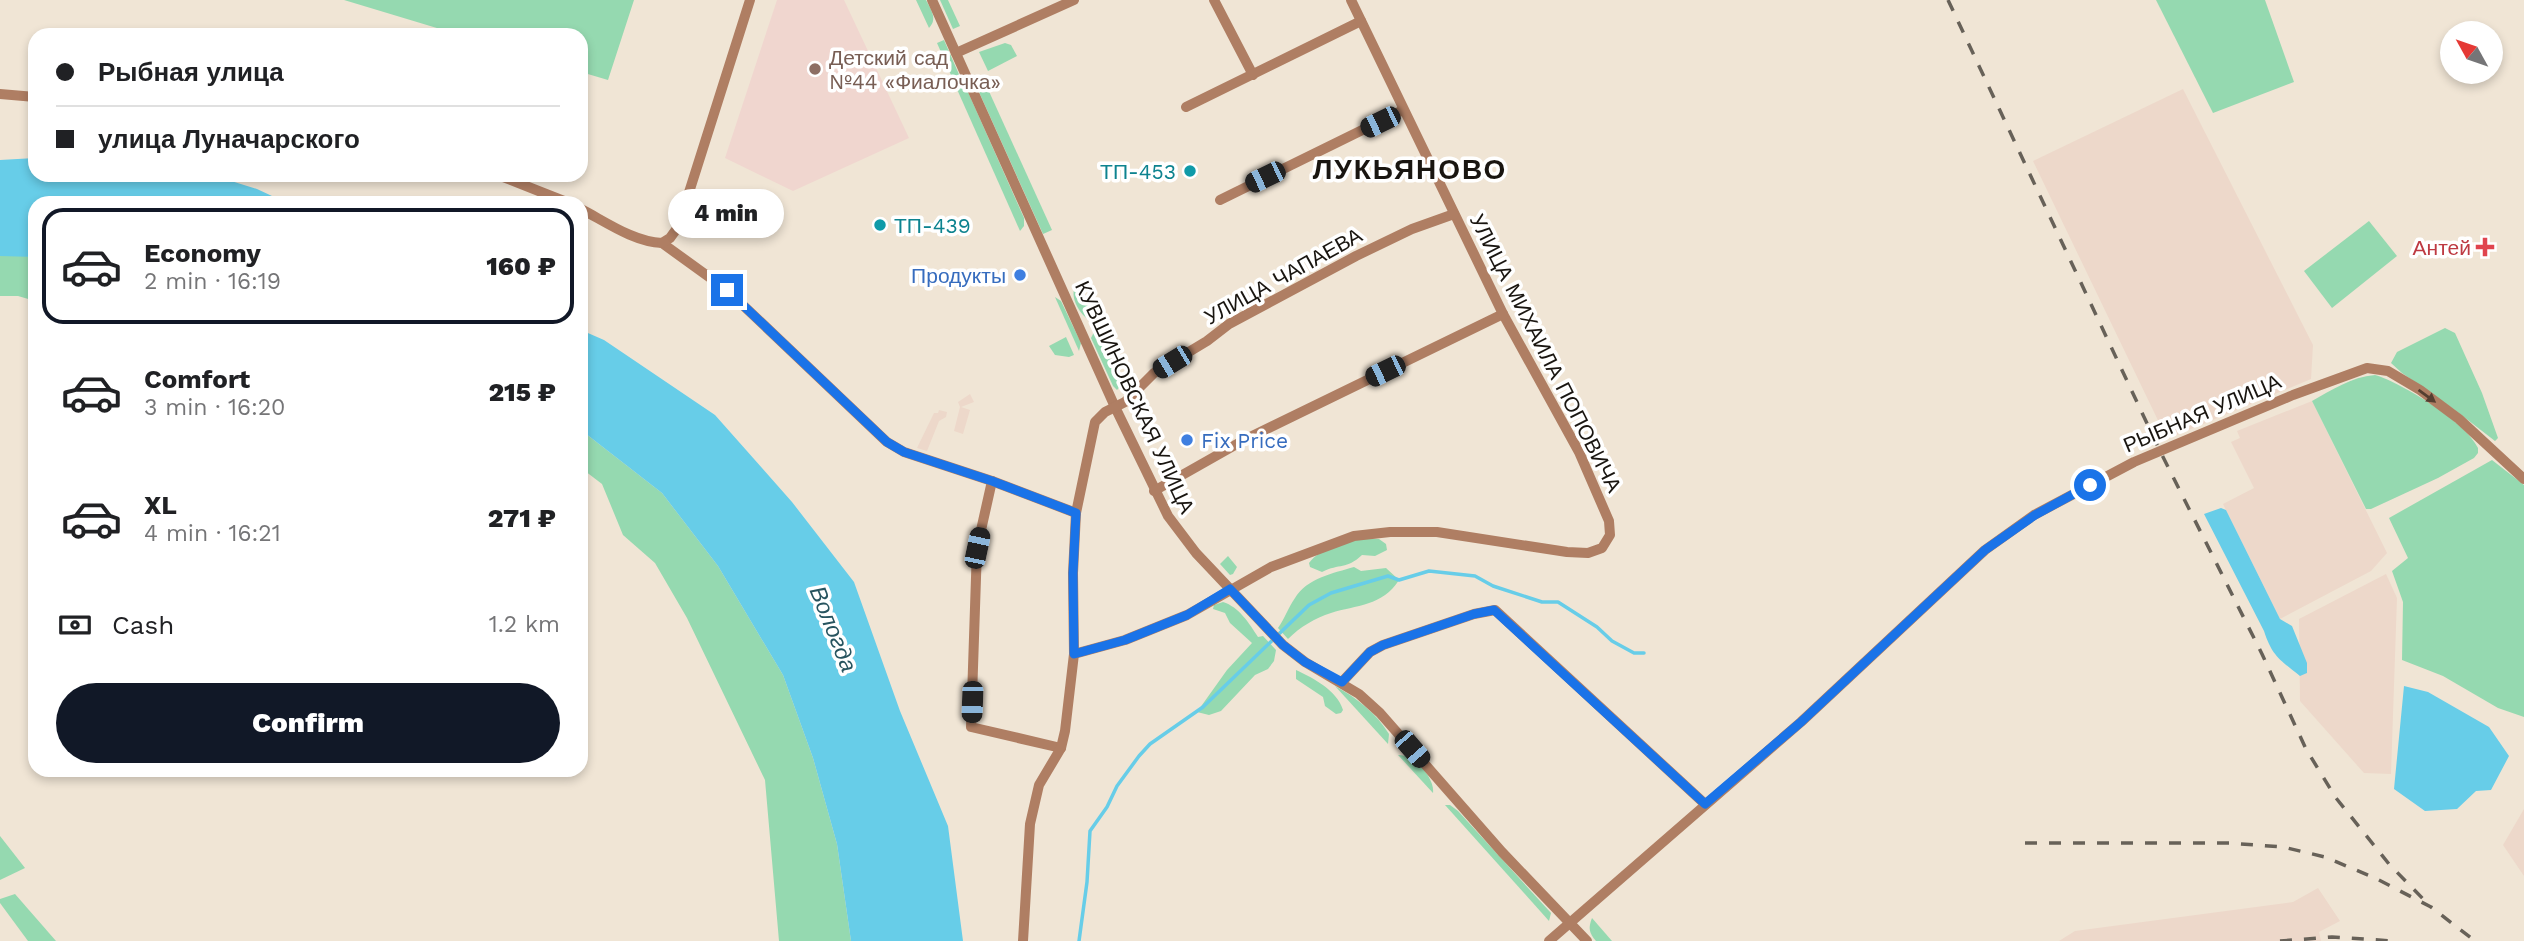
<!DOCTYPE html>
<html lang="en">
<head>
<meta charset="utf-8">
<style>
	body { margin:0; font-family:"Work Sans",sans-serif; background:#f2f2f2; color:#202124; height:100vh; display:flex; flex-direction:column; font-size:26px; white-space:nowrap }
	* { box-sizing:border-box; margin:0 }
	p { font-size:23px; color:#757577 }
	.icon { flex:none; width:38px; height:38px; fill:none; stroke:currentColor; stroke-width:2; stroke-linecap:round; stroke-linejoin:round }
	.map { position:relative; flex:1; overflow:hidden }
	.drawer { position:absolute; left:28px; top:196px; width:560px; height:581px; display:flex; flex-direction:column; background:#fff; border-radius:21px; box-shadow:0 4px 10px #0003 }
	.drawer>* { flex:none }
	.hud { position:absolute; left:28px; top:28px; width:560px; height:154px; border-radius:21px; box-shadow:0 4px 10px #0003; display:grid; align-content:center; height:154px; padding:0 28px; background:#fff }
	.needle { width:46px; rotate:310deg }
	.buttons { position:absolute; left:2440px; top:21px; display:grid; gap:14px }
	.buttons a { display:grid; place-items:center; width:63px; height:63px; border-radius:50%; background:#fff; box-shadow:0 4px 10px #0003; font-size:35px }
	.end { position:absolute; width:32px; height:32px; margin:-16px; border:9px solid #1a73e8; background:#fff; box-shadow:0 0 0 4px #fff }
	.from { border-radius:50% }
	.bubble { position:absolute; height:49px; border-radius:24px; background:#fff; box-shadow:0 4px 10px #0003; font-size:23px; font-weight:800; line-height:49px; text-align:center }
	.car { position:absolute; width:21px; height:42px; margin:-21px -10px; border-radius:9px; box-shadow:0 0 5px 2px #0007; background:linear-gradient(#222 24%,#8ab4d8 0 40%,#222 0 76%,#8ab4d8 0 86%,#222 0) }
	.hud b { display:flex; align-items:center; gap:24px; height:66px; font-size:26px }
	.hud b+b { border-top:2px solid #e0e0e0 }
	.hud i { width:18px; height:18px; background:#202124 }
	ul { padding:12px 0 0; list-style:none }
	li { display:flex; align-items:center; gap:21px; height:116px; margin:0 14px 10px; padding:0 14px; border:4px solid transparent; border-radius:21px }
	li div { flex:1 }
	li b { display:block; font-size:26px }
	li em { font-style:normal; font-weight:800 }
	li.active { border-color:#111827 }
	li>.icon { width:63px; height:63px; stroke-width:1.5 }
	.pay { display:flex; align-items:center; gap:18px; height:77px; padding:0 28px; font-size:26px }
	.pay p { margin-inline-start:auto }
	.action { display:flex; gap:14px; margin-top:auto; padding:14px 28px }
	.action a { flex:1; height:80px; border-radius:42px; background:#111827; color:#fff; font-size:28px; font-weight:800; line-height:80px; text-align:center }
	.map>svg:first-child { display:block }
	.industrial { fill:#edd8ca }
	.education { fill:#f0d6cf }
	.green { fill:#95d9b0 }
	.water { fill:#67cde8 }
	.lines { fill:none; stroke-linecap:round; stroke-linejoin:round }
	.stream { stroke:#67cde8; stroke-width:3.5 }
	.street { stroke:#af7e63; stroke-width:10 }
	.rail { stroke:#676158; stroke-width:3.5; stroke-dasharray:12 12; stroke-linecap:butt }
	.oneway { fill:#553f31 }
	.route { stroke:#1a73e8; stroke-width:9 }
	.education-dot { fill:#8d6e63; stroke:#fff; stroke-width:2.5 }
	.culture-dot { fill:#0f9aa8; stroke:#fff; stroke-width:2.5 }
	.health-dot { fill:#e0444e; stroke:#fff; stroke-width:2.5 }
	.shop-dot { fill:#3f7fe0; stroke:#fff; stroke-width:2.5 }
	.labels { text-anchor:middle; dominant-baseline:central; stroke-width:7; stroke-linejoin:round; paint-order:stroke }
	.education-label { font-size:21px; fill:#785e54; stroke:#fff; text-anchor:start }
	.culture-label { font-size:21px; fill:#0d838f; stroke:#fff; text-anchor:end }
	.health-label { font-size:21px; fill:#be3a42; stroke:#fff; text-anchor:end }
	.shop-label { font-size:21px; fill:#366cbe; stroke:#fff; text-anchor:end }
	.street-label { font-size:21px; fill:#191510; stroke:#fff }
	.water-label { font-size:23px; font-style:italic; fill:#27545f; stroke:#fff }
	.district-label { font-size:28px; font-weight:bold; letter-spacing:2px; fill:#191510; stroke:#fff }
</style>
</head>
<body>
<div class="map">
<svg width="2524" height="941" viewBox="0 0 2524 941">
	<rect width="100%" height="100%" fill="#f0e5d5"/>
	<g class="industrial">
		<polygon points="2183,89 2313,345 2311,379 2167,439 2033,161"/>
		<polygon points="970,394 974,402 961,407 970,410 963,434 954,431 960,407 958,402"/>
		<polygon points="2312,401 2387,553 2371,571 2280,619 2223,504 2254,488 2231,442 2240,438 2237,431"/>
		<polygon points="939,410 947,412 946,417 939,421 927,451 917,448 934,413 938,413"/>
		<polygon points="2386,574 2397,598 2391,774 2364,773 2300,701 2299,619"/>
		<polygon points="2524,809 2524,876 2503,845"/>
		<polygon points="2318,888 2340,921 2319,932 2321,941 2059,941 2075,931 2293,902"/>
	</g>
	<polygon class="education" points="777,0 844,0 909,138 793,191 725,158"/>
	<g class="green">
		<polygon points="344,0 634,0 608,80 581,72 581,35 460,35"/>
		<path d="M916 0H926C931 10 938 19 929 28Z"/>
		<polygon points="940,0 948,0 960,26 953,29"/>
		<polygon points="2156,0 2265,0 2294,82 2213,113"/>
		<polygon points="944,40 961,79 954,82 937,43"/>
		<polygon points="1005,43 1011,45 1017,56 988,71 979,52"/>
		<polygon points="982,76 1052,230 1043,234 974,81"/>
		<polygon points="964,83 1024,218 1024,226 1020,231 956,87"/>
		<polygon points="2369,221 2397,256 2332,308 2304,271"/>
		<polygon points="15,255 35,257 35,301 18,296 0,296 0,256"/>
		<path d="M1077 283 1094 319 1089 320C1078 313 1068 294 1077 283Z"/>
		<polygon points="1055,297 1061,301 1081,343 1079,351"/>
		<polygon points="1096,328 1122,384 1117,390 1113,386 1091,338"/>
		<polygon points="2445,328 2455,333 2482,393 2498,438 2495,441 2455,410 2402,373 2391,363 2397,352"/>
		<polygon points="1066,337 1074,355 1069,357 1055,355 1049,346"/>
		<path d="M2375 375C2402 383 2466 422 2478 448V453L2474 458 2438 478 2371 509H2366L2312 401C2332 390 2351 377 2375 375Z"/>
		<polygon points="581,430 662,493 718,566 783,675 813,758 837,844 851,941 779,941 765,780 687,618 655,563 623,535 602,484 581,468"/>
		<polygon points="2492,460 2524,485 2524,717 2498,708 2443,676 2402,660 2403,602 2392,571 2408,558 2389,518"/>
		<path d="M1364 538 1379 539 1386 544 1387 550 1375 556 1362 555C1346 570 1340 563 1322 572L1310 567 1309 563C1321 547 1345 543 1364 538Z"/>
		<polygon points="1228,556 1237,567 1233,574 1230,575 1220,564"/>
		<path d="M1354 567 1361 571 1386 568 1399 580C1383 606 1356 605 1331 613 1315 618 1300 627 1288 639L1278 628C1285 618 1288 608 1295 598 1307 578 1334 573 1354 567Z"/>
		<path d="M1223 602C1239 607 1249 623 1258 637L1263 636 1276 650 1274 661 1268 669 1255 675 1221 711 1209 715 1197 712 1227 670 1252 643 1230 623 1225 613 1213 609 1214 605Z"/>
		<path d="M1296 670C1313 678 1337 690 1343 710L1341 713 1336 714 1325 706 1323 697 1296 679Z"/>
		<path d="M1335 686C1357 698 1376 713 1389 734L1388 744Z"/>
		<path d="M1398 755C1414 754 1435 778 1433 793Z"/>
		<polygon points="1445,805 1450,805 1458,811 1551,913 1549,921"/>
		<polygon points="0,836 25,868 0,880"/>
		<polygon points="15,894 56,941 28,941 0,903 0,899"/>
		<path d="M1592 918 1612 941H1596C1589 933 1588 928 1592 918Z"/>
	</g>
	<g class="water">
		<polygon points="35,158 35,175 212,175 257,189 287,203 35,203 35,257 0,256 0,160"/>
		<polygon points="581,330 604,340 715,415 792,502 854,582 900,711 948,826 963,941 851,941 837,844 813,758 783,675 718,566 662,493 581,430"/>
		<path d="M2221 508 2226 510 2280 619 2292 626 2307 663V673L2300 676C2280 660 2272 656 2264 631L2204 514Z"/>
		<polygon points="2404,686 2428,692 2489,727 2509,756 2491,790 2476,791 2457,809 2425,811 2394,789"/>
	</g>
	<g class="lines">
		<polyline class="stream" points="1079,941 1087,882 1090,831 1107,807 1117,786 1139,756 1150,744 1203,707 1309,605 1331,593 1388,576 1399,580 1429,571 1475,576 1493,586 1542,602 1558,602 1597,627 1612,641 1634,653 1644,653"/>
		<g class="street">
			<polyline points="932,0 1115,407 1168,516 1196,553 1283,645 1305,662 1359,694 1380,713 1502,852 1587,941"/>
			<polyline points="1214,0 1253,75"/>
			<polyline points="956,53 1074,0"/>
			<polyline points="0,94 35,97"/>
			<polyline points="1186,107 1361,21"/>
			<polyline points="498,175 569,203"/>
			<polyline points="1220,200 1403,110"/>
			<path d="M581 209C606 222 634 242 662 243L727 290 887 442 904 452 992 481 1076 513"/>
			<polyline points="662,243 670,238 678,227 750,0"/>
			<polyline points="992,481 977,548 971,727 1061,748"/>
			<polyline points="1154,491 1244,440 1503,314"/>
			<polyline points="1074,654 1125,640 1187,615 1271,567 1354,536 1390,532 1437,532 1567,552 1588,553 1602,548 1610,535 1609,521 1579,452 1503,314 1351,0"/>
			<polyline points="1342,682 1370,652 1383,645 1474,614 1495,610 1705,804"/>
			<polyline points="1023,941 1030,824 1039,785 1061,748 1065,731 1074,654 1073,573 1076,513 1095,422 1105,412 1125,402 1154,373 1207,341 1229,324 1356,256 1412,229 1454,214"/>
			<polyline points="1549,941 1801,722 1985,550 2034,515 2134,462 2293,395 2367,368 2388,371 2420,390 2459,419 2524,479"/>
		</g>
		<g class="rail">
			<polyline points="1948,0 2160,451 2262,654 2306,749 2336,798 2389,864 2431,907"/>
			<polyline points="2025,843 2229,843 2283,847 2325,857 2375,878 2431,907 2475,941"/>
			<polyline points="2280,941 2332,937 2393,941"/>
		</g>
	</g>
	<defs><path id="oneway-solid" d="M-6-.8H1V-3.2L6.5 0L1 3.2V.8H-6Z" transform="scale(1.75)"/></defs>
	<use class="oneway" href="#oneway-solid" transform="translate(2427 396) rotate(36)"/>
	<g class="lines">
		<polyline class="route" points="727,290 887,442 904,452 992,481 1076,513 1073,573 1074,654 1125,640 1187,615 1230,589 1283,645 1305,662 1342,682 1370,652 1383,645 1474,614 1494,610 1705,804 1801,722 1985,550 2035,515 2090,485"/>
	</g>
	<circle class="education-dot" cx="815" cy="69" r="7"/>
	<g class="culture-dot">
		<circle cx="1190" cy="171" r="7"/>
		<circle cx="880" cy="225" r="7"/>
	</g>
	<path class="health-dot" d="M2481.5 236.5h7v7h7v7h-7v7h-7v-7h-7v-7h7z"/>
	<g class="shop-dot">
		<circle cx="1020" cy="275" r="7"/>
		<circle cx="1187" cy="440" r="7"/>
	</g>
	<g class="labels">
		<g class="education-label">
			<text x="829" y="57">Детский сад<tspan x="829" dy="24">№44 «Фиалочка»</tspan></text>
		</g>
		<g class="culture-label">
			<text x="1176" y="171">ТП-453</text>
			<text x="894" y="225" text-anchor="start">ТП-439</text>
		</g>
		<g class="health-label">
			<text x="2471" y="247">Антей</text>
		</g>
		<g class="shop-label">
			<text x="1006" y="275">Продукты</text>
			<text x="1201" y="440" text-anchor="start">Fix Price</text>
		</g>
		<g class="street-label">
			<text transform="translate(1283 276) rotate(-29)">УЛИЦА ЧАПАЕВА</text>
			<text transform="translate(1546 353) rotate(63)">УЛИЦА МИХАИЛА ПОПОВИЧА</text>
			<text transform="translate(1135 397) rotate(65)">КУВШИНОВСКАЯ УЛИЦА</text>
			<text transform="translate(2202 413) rotate(-23)">РЫБНАЯ УЛИЦА</text>
		</g>
		<g class="water-label">
			<text transform="translate(833 629) rotate(68)">Вологда</text>
		</g>
		<g class="district-label">
			<text x="1410" y="169">ЛУКЬЯНОВО</text>
		</g>
	</g>
</svg>
<div class="buttons">
<a><svg class="needle" viewBox="-14 -14 28 28"><path d="M0-13l5 13h-10z" fill="#e53935"/><path d="M0 13l5-13h-10z" fill="#757577"/></svg></a>
</div>
<i class="end from" style="left:2090px;top:485px"></i>
<i class="end" style="left:727px;top:290px"></i>
<div class="bubble" style="left:668px;top:189px;width:116px">4 min</div>
<i class="car" style="left:1380px;top:122px;rotate:244deg"></i>
<i class="car" style="left:1265px;top:177px;rotate:244deg"></i>
<i class="car" style="left:1172px;top:362px;rotate:239deg"></i>
<i class="car" style="left:1385px;top:371px;rotate:244deg"></i>
<i class="car" style="left:977px;top:548px;rotate:12deg"></i>
<i class="car" style="left:972px;top:702px;rotate:182deg"></i>
<i class="car" style="left:1412px;top:749px;rotate:139deg"></i>
<div class="hud">
<b><i class="from"></i>Рыбная улица</b>
<b><i></i>улица Луначарского</b>
</div>
<section class="drawer">
<ul>
<li class="active"><svg class="icon" aria-label="car" viewBox="0 0 24 24"><path d="M5 17H2v-5l4-1 3-4h7l3 4 3 1v5h-3M9 17h6M6 11h13"/><circle cx="7" cy="17" r="2"/><circle cx="17" cy="17" r="2"/></svg><div><b>Economy</b><p>2 min · 16:19</p></div><em>160 ₽</em></li>
<li><svg class="icon" aria-label="car" viewBox="0 0 24 24"><path d="M5 17H2v-5l4-1 3-4h7l3 4 3 1v5h-3M9 17h6M6 11h13"/><circle cx="7" cy="17" r="2"/><circle cx="17" cy="17" r="2"/></svg><div><b>Comfort</b><p>3 min · 16:20</p></div><em>215 ₽</em></li>
<li><svg class="icon" aria-label="car" viewBox="0 0 24 24"><path d="M5 17H2v-5l4-1 3-4h7l3 4 3 1v5h-3M9 17h6M6 11h13"/><circle cx="7" cy="17" r="2"/><circle cx="17" cy="17" r="2"/></svg><div><b>XL</b><p>4 min · 16:21</p></div><em>271 ₽</em></li>
</ul>
<div class="pay"><svg class="icon" aria-label="cash" viewBox="0 0 24 24"><path d="M3 7h18v10H3z"/><circle cx="12" cy="12" r="2"/></svg>Cash<p>1.2 km</p></div>
<div class="action"><a>Confirm</a></div>
</section>
</div>
</body>
</html>
